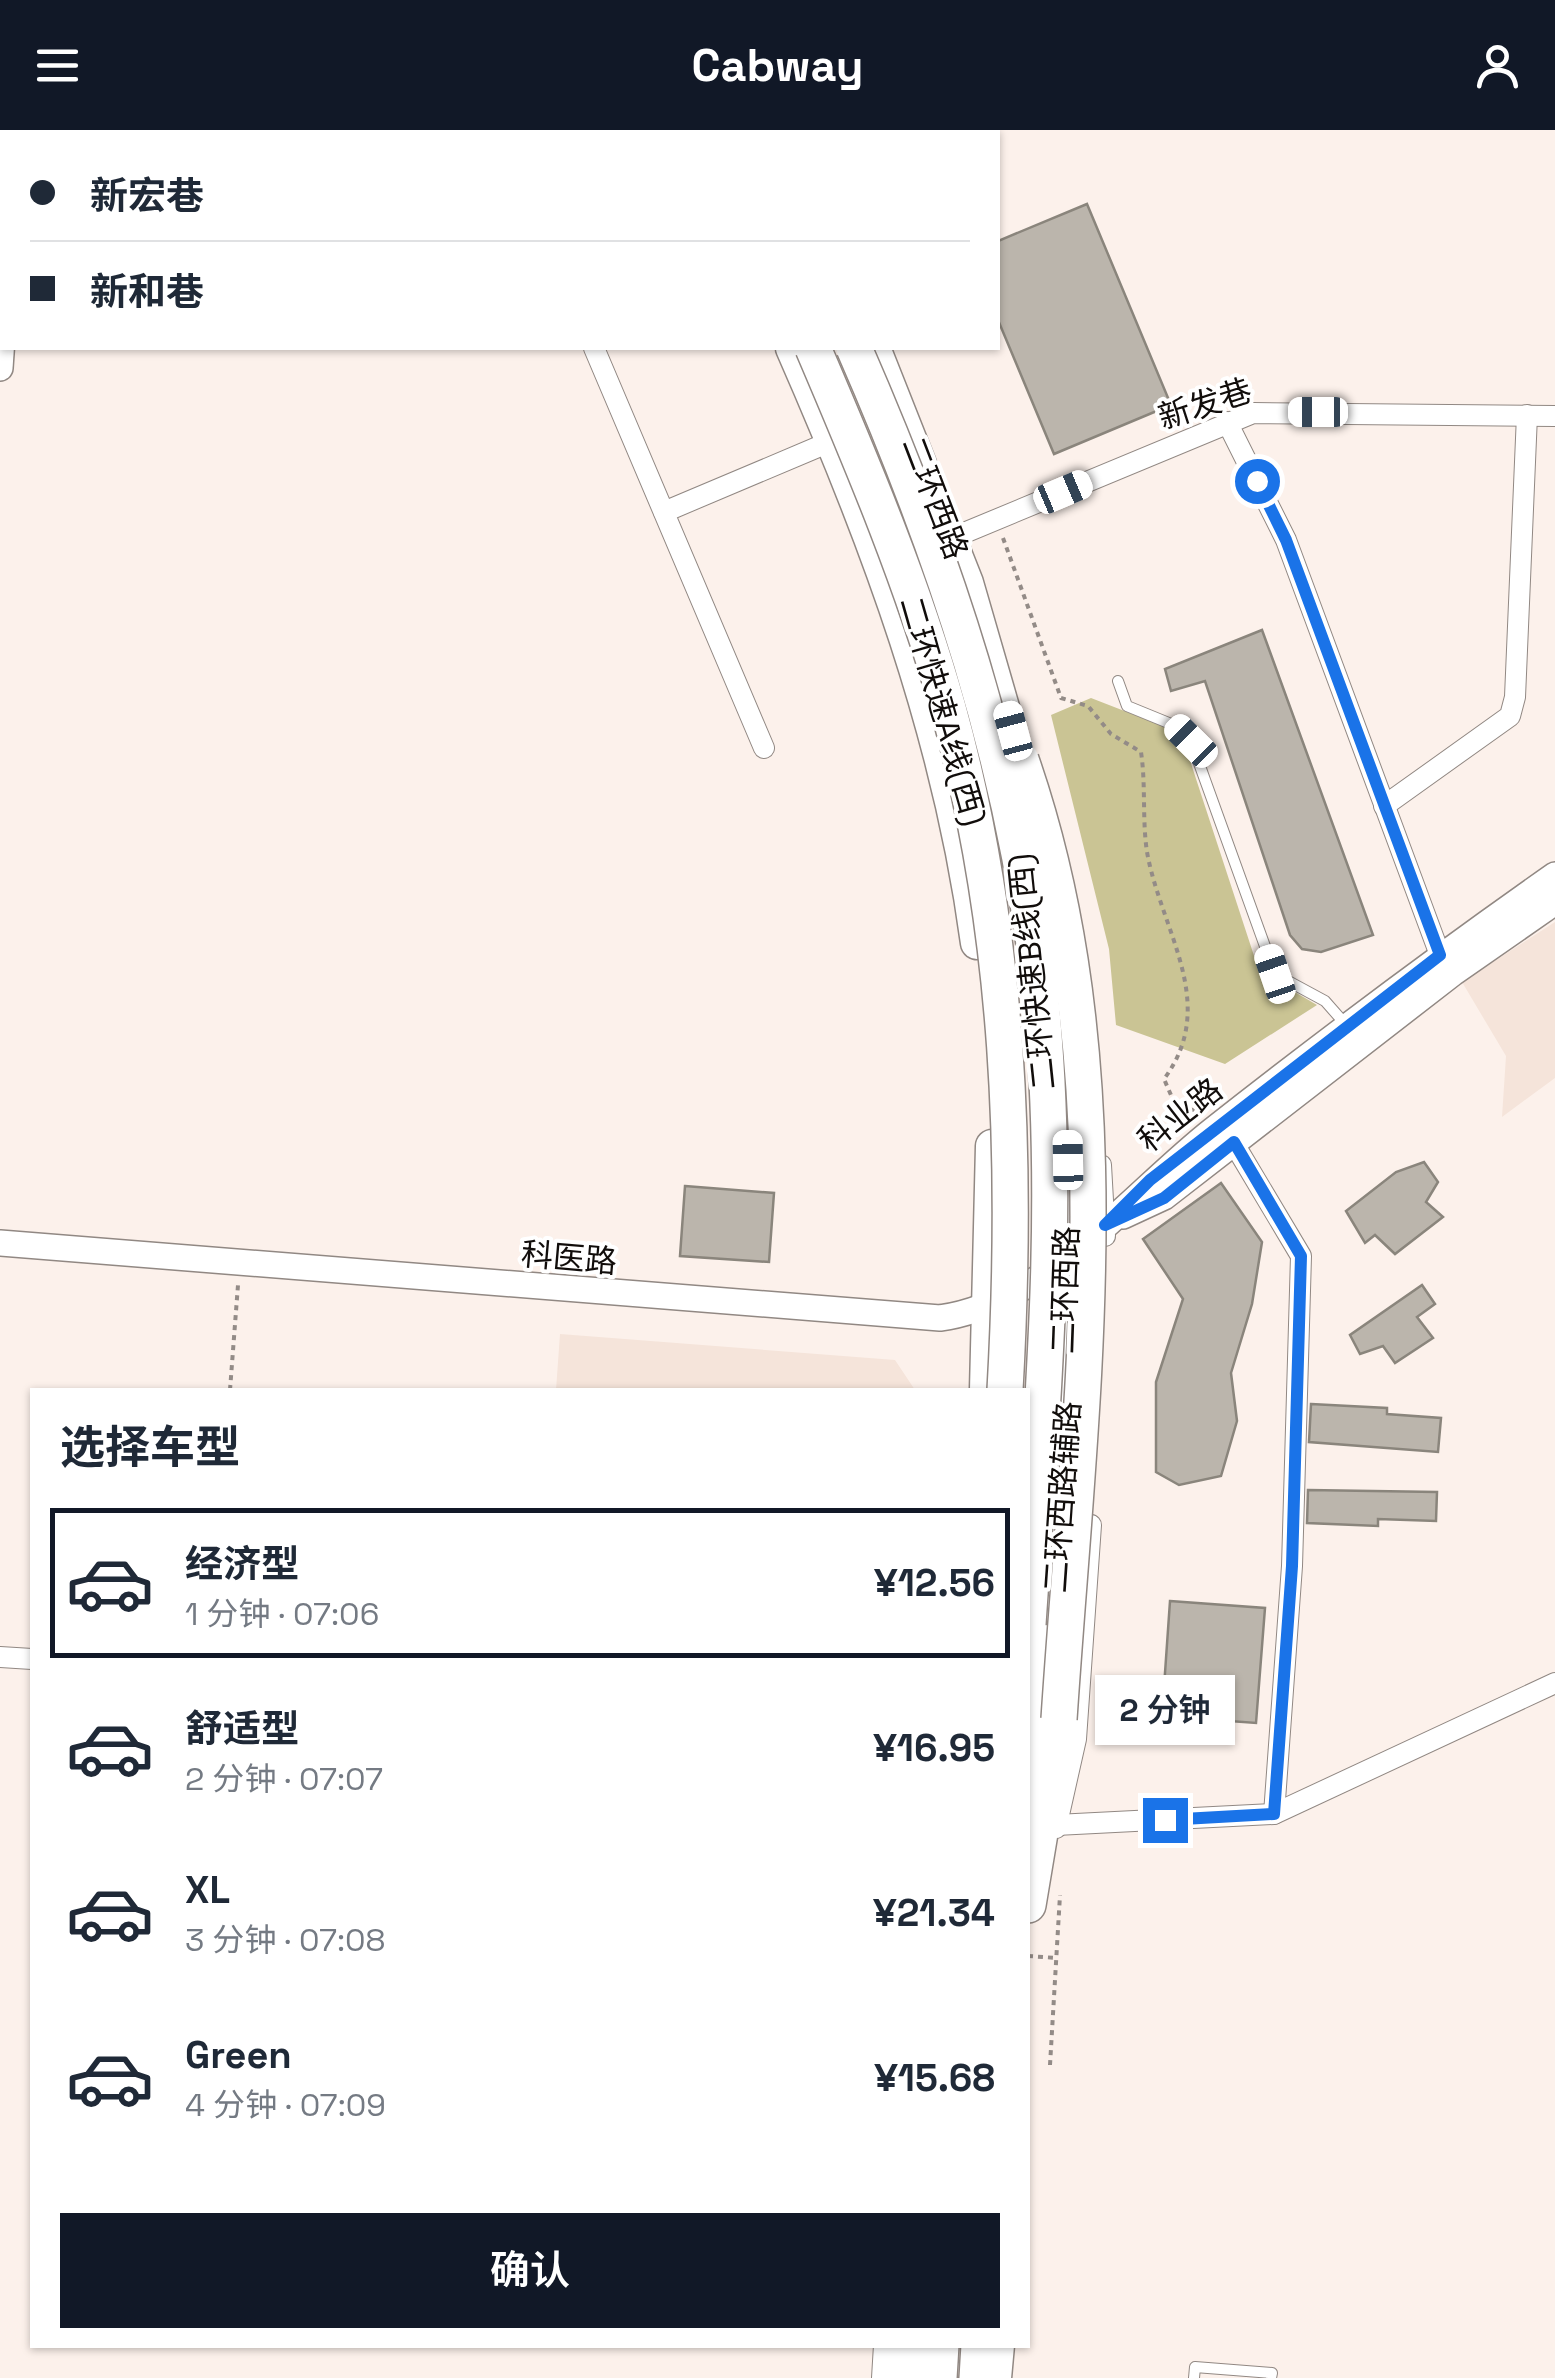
<!DOCTYPE html>
<html lang="zh">
<head>
<meta charset="utf-8">
<style>
	body { margin:0; font-family:"Space Grotesk","Noto Sans SC",sans-serif; background:#f6f6f7; color:#1f2937; height:100vh; display:flex; flex-direction:column; font-size:38px; white-space:nowrap }
	* { box-sizing:border-box; margin:0 }
	p { font-size:32px; color:#747a83 }
	.icon { flex:none; width:55px; height:55px; fill:none; stroke:currentColor; stroke-width:2; stroke-linecap:round; stroke-linejoin:round }
	.map { position:relative; flex:1; overflow:hidden }
	.panel { position:absolute; left:30px; top:1258px; width:1000px; height:960px; display:flex; flex-direction:column; background:#fff; border-radius:0px; box-shadow:0 2px 8px #0004 }
	.panel>* { flex:none }
	.banner { position:absolute; left:0px; top:0px; width:1000px; height:220px; box-shadow:0 2px 8px #0004; display:grid; align-content:center; height:220px; padding:0 30px; background:#fff }
	.end { position:absolute; width:45px; height:45px; margin:-22px; border:12px solid #1a73e8; background:#fff; box-shadow:0 0 0 5px #fff }
	.from { border-radius:50% }
	.bubble { position:absolute; height:70px; border-radius:0px; background:#fff; box-shadow:0 2px 8px #0004; font-size:32px; font-weight:600; line-height:70px; text-align:center }
	.car { position:absolute; width:30px; height:60px; margin:-30px -15px; border-radius:12px; box-shadow:0 0 8px 2px #0007; background:linear-gradient(#fff 24%,#345 0 40%,#fff 0 76%,#345 0 86%,#fff 0) }
	.banner b { display:flex; align-items:center; gap:35px; height:95px; font-size:38px }
	.banner b+b { border-top:2px solid #e0e1e3 }
	.banner i { width:25px; height:25px; background:#1f2937 }
	ul { padding:0; list-style:none }
	li { display:flex; align-items:center; gap:30px; height:150px; margin:0 20px 15px; padding:0 10px; border:5px solid transparent; border-radius:0px }
	li div { flex:1 }
	li b { display:block; font-size:38px }
	li em { font-style:normal; font-weight:600 }
	li.on { border-color:#111827 }
	li>.icon { width:90px; height:90px; stroke-width:1.5 }
	h2 { padding:0 30px; font-size:45px; line-height:120px }
	.cta { display:flex; gap:20px; margin-top:auto; padding:20px 30px }
	.cta a { flex:1; height:115px; border-radius:0px; background:#111827; color:#fff; font-size:40px; font-weight:600; line-height:115px; text-align:center }
	header { display:flex; justify-content:space-between; align-items:center; height:130px; padding:0 30px; background:#111827; color:#fff; font-size:45px; font-weight:600 }
	.map>svg:first-child { display:block }
	.built { fill:#f5e4da }
	.green { fill:#cac494 }
	.building { fill:#bbb5ac; stroke:#8a857c; stroke-width:2.5 }
	.lines { fill:none; stroke-linecap:round; stroke-linejoin:round }
	.service-casing { stroke:#918883; stroke-width:12 }
	.minor-casing { stroke:#918883; stroke-width:22 }
	.tertiary-casing { stroke:#918883; stroke-width:28 }
	.primary-casing { stroke:#918883; stroke-width:35 }
	.trunk-casing { stroke:#918883; stroke-width:38 }
	.path { stroke:#938b87; stroke-width:4; stroke-dasharray:5 5; stroke-linecap:butt }
	.service { stroke:#fff; stroke-width:10 }
	.minor { stroke:#fff; stroke-width:20 }
	.tertiary { stroke:#fff; stroke-width:25 }
	.primary { stroke:#fff; stroke-width:32 }
	.trunk { stroke:#fff; stroke-width:35 }
	.trunk-bridge-casing { stroke:#918883; stroke-width:38; stroke-linecap:butt }
	.trunk-bridge { stroke:#fff; stroke-width:35 }
	.route { stroke:#1a73e8; stroke-width:12 }
	.labels { text-anchor:middle; dominant-baseline:central; stroke-width:8; stroke-linejoin:round; paint-order:stroke }
	.street-label { font-size:32px; fill:#110d0b; stroke:#fff }
</style>
</head>
<body>
<header><svg class="icon" aria-label="menu" viewBox="0 0 24 24"><path d="M4 6h16M4 12h16M4 18h16"/></svg>Cabway<svg class="icon" aria-label="person" viewBox="0 0 24 24"><circle cx="12" cy="8" r="4"/><path d="M4 21q1-7 8-7t8 7"/></svg></header>
<div class="map">
<svg width="1555" height="2248" viewBox="0 0 1555 2248">
	<rect width="100%" height="100%" fill="#fcf1eb"/>
	<g class="built">
		<polygon points="1555,792 1555,948 1502,987 1506,926 1462,852"/>
		<polygon points="560,1204 895,1230 915,1260 556,1260"/>
	</g>
	<polygon class="green" points="1091,568 1181,603 1259,841 1317,875 1225,934 1116,895 1109,819 1051,585"/>
	<g class="building">
		<polygon points="1087,74 1171,275 1054,324 998,190 998,111"/>
		<polygon points="1262,500 1373,805 1321,822 1302,819 1290,805 1205,551 1171,561 1165,539"/>
		<polygon points="1424,1032 1438,1052 1426,1072 1443,1087 1395,1124 1375,1105 1365,1113 1346,1081 1396,1042"/>
		<polygon points="1221,1053 1262,1112 1252,1174 1231,1243 1237,1291 1221,1346 1179,1355 1156,1342 1156,1252 1183,1169 1143,1109"/>
		<polygon points="685,1056 774,1063 769,1132 680,1126"/>
		<polygon points="1422,1155 1435,1174 1417,1187 1433,1208 1395,1233 1383,1216 1360,1224 1350,1205"/>
		<polygon points="1311,1274 1387,1278 1387,1284 1441,1288 1438,1322 1309,1312"/>
		<polygon points="1308,1360 1437,1362 1436,1391 1378,1389 1378,1396 1307,1393"/>
		<polygon points="1170,1471 1265,1478 1256,1593 1162,1586"/>
	</g>
	<g class="lines">
		<g class="service-casing">
			<g id="service">
				<polyline points="1118,551 1127,576 1176,596 1191,611 1275,844 1325,871 1347,896"/>
				<polyline points="1194,2248 1195,2237 1272,2243 1271,2248"/>
			</g>
		</g>
		<g class="minor-casing">
			<g id="minor">
				<polyline points="594,218 764,618"/>
				<polyline points="1227,292 1286,410 1440,825"/>
				<polyline points="664,382 832,311"/>
				<polyline points="952,408 1253,283 1555,286"/>
				<polyline points="1384,676 1510,586 1515,567 1527,285"/>
				<polyline points="1233,1012 1301,1126 1292,1436 1274,1684"/>
				<polyline points="1101,1035 1105,1106"/>
				<polyline points="0,1527 32,1529"/>
				<polyline points="1056,1695 1274,1684 1555,1553"/>
				<polyline points="1056,1698 1076,1609 1091,1395"/>
				<polyline points="882,2248 884,2215"/>
			</g>
		</g>
		<g class="tertiary-casing">
			<g id="tertiary">
				<polyline points="20,2 21,0"/>
				<polyline points="0,238 2,209"/>
				<polyline points="1123,1086 1164,1067 1453,843 1555,772"/>
				<path d="M0 1113 940 1188C1045 1174 1133 1063 1213 1000 1325 912 1438 827 1555 745"/>
			</g>
		</g>
		<g class="primary-casing">
			<g id="primary">
				<polyline points="695,0 696,2"/>
				<polyline points="777,0 778,2"/>
				<path d="M792 218C876 409 949 604 977 813"/>
				<polyline points="874,218 967,453 1026,657"/>
				<polyline points="986,1260 992,1016"/>
				<path d="M1036 1648C1052 1402 1078 1155 1063 908"/>
				<polyline points="920,2248 922,2215"/>
				<polyline points="995,2248 998,2215"/>
			</g>
		</g>
		<g class="trunk-casing">
			<g id="trunk">
				<polyline points="716,0 717,2"/>
				<polyline points="757,0 758,2"/>
				<polyline points="1028,1775 1059,1589"/>
				<polyline points="901,2248 903,2215"/>
				<polyline points="939,2248 941,2215"/>
				<polyline points="977,2248 979,2215"/>
			</g>
		</g>
		<g class="path">
			<polyline points="663,0 664,2"/>
			<polyline points="816,0 817,2"/>
			<path d="M1003 408 1061 568 1088 576 1111 604 1141 622C1146 655 1142 689 1147 722 1161 801 1220 874 1164 949L1174 972 1199 983"/>
			<polyline points="230,1260 238,1155"/>
			<polyline points="1028,1826 1057,1828"/>
			<polyline points="1050,1935 1060,1765"/>
		</g>
		<use href="#service" class="service"/>
		<use href="#minor" class="minor"/>
		<use href="#tertiary" class="tertiary"/>
		<use href="#primary" class="primary"/>
		<use href="#trunk" class="trunk"/>
		<g class="trunk-bridge-casing">
			<g id="trunk-bridge">
				<path d="M813 218C863 335 913 454 948 578 1010 801 1018 1030 1005 1260"/>
				<path d="M854 218C944 424 1015 635 1040 861 1062 1071 1042 1284 1028 1494"/>
				<path d="M1021 630C1128 938 1080 1271 1059 1589"/>
			</g>
		</g>
		<use href="#trunk-bridge" class="trunk-bridge"/>
	</g>
	<g class="lines">
		<polyline class="route" points="1165,1690 1274,1684 1292,1436 1301,1126 1234,1012 1164,1068 1105,1095 1150,1050 1440,825 1286,410 1257,351"/>
	</g>
	<g class="labels">
		<g class="street-label">
			<text transform="translate(1205 274) rotate(-18)">新发巷</text>
			<text transform="translate(935 368) rotate(69)">二环西路</text>
			<text transform="translate(943 581) rotate(74)">二环快速A线(西)</text>
			<text transform="translate(1032 842) rotate(-96)">二环快速B线(西)</text>
			<text transform="translate(1180 985) rotate(-38)">科业路</text>
			<text transform="translate(569 1128) rotate(5)">科医路</text>
			<text transform="translate(1065 1160) rotate(-88)">二环西路</text>
			<text transform="translate(1062 1367) rotate(-86)">二环西路辅路</text>
		</g>
	</g>
</svg>
<i class="end from" style="left:1257px;top:351px"></i>
<i class="end" style="left:1165px;top:1690px"></i>
<div class="bubble" style="left:1095px;top:1545px;width:140px">2 分钟</div>
<i class="car" style="left:1318px;top:282px;rotate:270deg"></i>
<i class="car" style="left:1063px;top:362px;rotate:67deg"></i>
<i class="car" style="left:1013px;top:601px;rotate:345deg"></i>
<i class="car" style="left:1191px;top:611px;rotate:315deg"></i>
<i class="car" style="left:1275px;top:844px;rotate:341deg"></i>
<i class="car" style="left:1068px;top:1030px;rotate:359deg"></i>
<div class="banner">
<b><i class="from"></i>新宏巷</b>
<b><i></i>新和巷</b>
</div>
<section class="panel">
<h2>选择车型</h2>
<ul>
<li class="on"><svg class="icon" aria-label="car" viewBox="0 0 24 24"><path d="M5 17H2v-5l4-1 3-4h7l3 4 3 1v5h-3M9 17h6M6 11h13"/><circle cx="7" cy="17" r="2"/><circle cx="17" cy="17" r="2"/></svg><div><b>经济型</b><p>1 分钟 · 07:06</p></div><em>¥12.56</em></li>
<li><svg class="icon" aria-label="car" viewBox="0 0 24 24"><path d="M5 17H2v-5l4-1 3-4h7l3 4 3 1v5h-3M9 17h6M6 11h13"/><circle cx="7" cy="17" r="2"/><circle cx="17" cy="17" r="2"/></svg><div><b>舒适型</b><p>2 分钟 · 07:07</p></div><em>¥16.95</em></li>
<li><svg class="icon" aria-label="car" viewBox="0 0 24 24"><path d="M5 17H2v-5l4-1 3-4h7l3 4 3 1v5h-3M9 17h6M6 11h13"/><circle cx="7" cy="17" r="2"/><circle cx="17" cy="17" r="2"/></svg><div><b>XL</b><p>3 分钟 · 07:08</p></div><em>¥21.34</em></li>
<li><svg class="icon" aria-label="car" viewBox="0 0 24 24"><path d="M5 17H2v-5l4-1 3-4h7l3 4 3 1v5h-3M9 17h6M6 11h13"/><circle cx="7" cy="17" r="2"/><circle cx="17" cy="17" r="2"/></svg><div><b>Green</b><p>4 分钟 · 07:09</p></div><em>¥15.68</em></li>
</ul>
<div class="cta"><a>确认</a></div>
</section>
</div>
</body>
</html>
